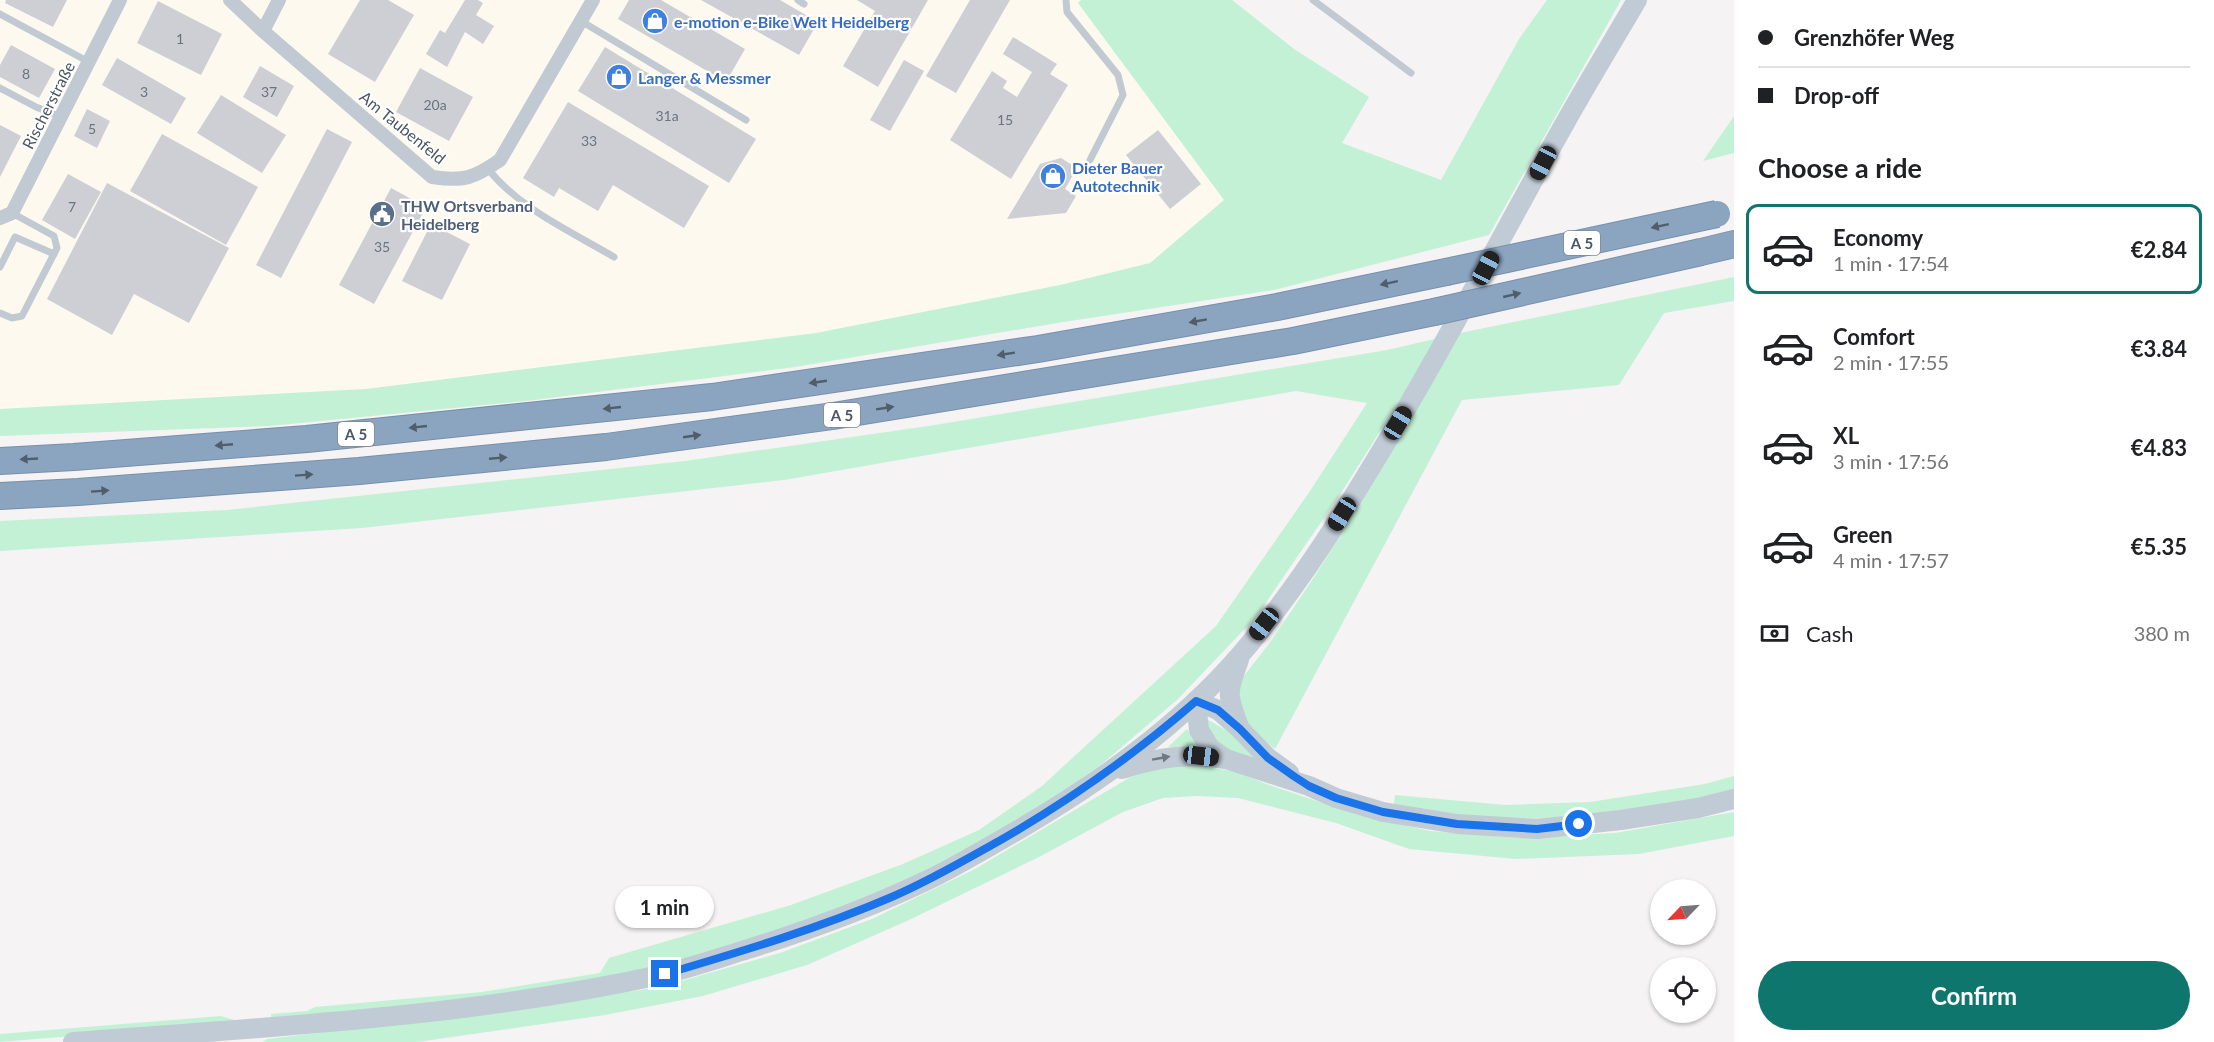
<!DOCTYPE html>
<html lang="en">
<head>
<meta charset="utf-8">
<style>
	body { margin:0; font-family:Lato,sans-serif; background:#f6f6f6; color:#202124; height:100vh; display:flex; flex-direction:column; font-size:22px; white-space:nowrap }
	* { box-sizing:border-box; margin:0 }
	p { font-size:20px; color:#757577 }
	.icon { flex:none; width:33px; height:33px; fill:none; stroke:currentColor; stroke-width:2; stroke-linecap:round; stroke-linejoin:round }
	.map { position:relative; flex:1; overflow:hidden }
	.panel { display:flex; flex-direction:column; background:#fff; width:480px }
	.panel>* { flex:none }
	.hud { display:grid; align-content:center; height:132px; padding:0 24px; background:#fff }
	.needle { width:39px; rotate:245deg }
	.tools { position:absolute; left:1650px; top:879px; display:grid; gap:12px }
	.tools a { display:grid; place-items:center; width:66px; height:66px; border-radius:50%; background:#fff; box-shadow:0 2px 4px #0004; font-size:30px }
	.end { position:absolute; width:27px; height:27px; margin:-14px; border:8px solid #1a73e8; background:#fff; box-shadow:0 0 0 3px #fff }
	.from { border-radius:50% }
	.bubble { position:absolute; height:42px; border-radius:21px; background:#fff; box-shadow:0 2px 4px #0004; font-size:20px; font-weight:700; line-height:42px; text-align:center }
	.car { position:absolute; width:18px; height:36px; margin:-18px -9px; border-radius:8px; box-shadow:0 0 4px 2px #0007; background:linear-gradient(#222 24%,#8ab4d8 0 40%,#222 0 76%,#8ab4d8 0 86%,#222 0) }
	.hud b { display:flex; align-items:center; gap:21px; height:57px; font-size:22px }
	.hud b+b { border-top:2px solid #e0e0e0 }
	.hud i { width:15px; height:15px; background:#202124 }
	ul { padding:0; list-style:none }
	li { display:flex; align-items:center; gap:18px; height:90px; margin:0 12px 9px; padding:0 12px; border:3px solid transparent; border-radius:12px }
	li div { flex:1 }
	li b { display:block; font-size:22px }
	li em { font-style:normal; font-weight:700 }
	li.current { border-color:#0f766e }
	li>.icon { width:54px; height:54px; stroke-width:1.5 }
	h2 { padding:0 24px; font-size:27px; line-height:72px }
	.pay { display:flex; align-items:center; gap:15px; height:66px; padding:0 24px; font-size:22px }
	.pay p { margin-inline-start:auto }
	.button { display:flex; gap:12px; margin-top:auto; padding:12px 24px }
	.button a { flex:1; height:69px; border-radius:36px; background:#0f766e; color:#fff; font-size:24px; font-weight:700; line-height:69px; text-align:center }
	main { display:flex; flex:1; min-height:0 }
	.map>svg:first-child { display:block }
	.commercial { fill:#fdf9ef }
	.green { fill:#c3f1d5 }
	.building { fill:#cdcfd5 }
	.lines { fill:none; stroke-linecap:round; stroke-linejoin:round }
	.motorway-casing { stroke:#7690ad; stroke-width:28 }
	.service { stroke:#c1cad2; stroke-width:7 }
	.minor { stroke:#c1cad2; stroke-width:14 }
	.secondary { stroke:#c1cbd6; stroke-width:20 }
	.motorway { stroke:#8ba5c1; stroke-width:26 }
	.motorway-bridge-casing { stroke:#7690ad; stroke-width:28; stroke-linecap:butt }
	.motorway-bridge { stroke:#8ba5c1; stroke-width:26 }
	.oneway { fill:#505e6b }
	.oneway2 { fill:#6e7984 }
	.route { stroke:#1a73e8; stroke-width:8 }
	.labels { text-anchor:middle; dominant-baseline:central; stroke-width:4.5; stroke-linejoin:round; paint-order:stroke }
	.number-label { font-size:14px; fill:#6b747e }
	.shield { fill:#fff; stroke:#808990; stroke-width:1.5 }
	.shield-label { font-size:15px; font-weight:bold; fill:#4a5661 }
	.shop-label { font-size:16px; font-weight:bold; fill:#366cbe; stroke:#fff; text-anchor:start }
	.street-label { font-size:16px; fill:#4a5661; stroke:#fff }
	.service-label { font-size:16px; font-weight:bold; fill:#4e5e75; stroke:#fff; text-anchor:start }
</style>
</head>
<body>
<main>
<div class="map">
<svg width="1734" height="1042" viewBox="0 0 1734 1042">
	<rect width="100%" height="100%" fill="#f5f3f3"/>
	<polygon class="commercial" points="0,0 1090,0 1297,275 366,389 0,409"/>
	<g class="green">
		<polygon points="1081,0 1232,0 1294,49 1369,97 1342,143 1441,180 1519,39 1547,0 1621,0 1489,235 1274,290 1057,323 795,367 526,401 270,426 0,436 0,409 366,389 816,333 1060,285 1150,263 1224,200 1078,3"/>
		<polygon points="1734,116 1734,153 1703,161"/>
		<path d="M1734 277V301L1664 313 1619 385 1462 400 1275 749 1255 733 1241 716 1237 685C1248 670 1260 656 1271 641 1339 543 1402 438 1460 333Z"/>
		<polygon points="1439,338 1341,493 1256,617 1178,699 1103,763 1045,805 981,843 839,913 721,952 620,975 530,991 272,1021 271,1014 307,1011 315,1007 482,992 600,973 609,958 791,905 903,864 979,830 1042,786 1216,626 1310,491 1367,403 1296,391 784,480 362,528 0,551 0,521 227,510 685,461 935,425 1387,350"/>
		<polygon points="1205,718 1231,733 1259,762 1232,754 1208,733"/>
		<polygon points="1187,729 1199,747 1168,747"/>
		<polygon points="1184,764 1234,771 1269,785 1358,815 1430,831 1520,838 1615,833 1734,812 1734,836 1639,854 1516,859 1409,849 1336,823 1238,798 1197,796 1163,798 1123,812 1041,856 909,920 807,965 703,996 605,1015 417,1042 263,1042 267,1039 497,1012 660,987 780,953 872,919 975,869 1129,778 1156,768"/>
		<path d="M1734 776V793C1664 804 1592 819 1521 819 1478 819 1436 812 1394 804L1395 795 1505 805 1590 802 1705 784Z"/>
		<polygon points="221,1016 241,1022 0,1042 0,1034"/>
	</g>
	<g class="building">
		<polygon points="6,0 67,0 53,27 5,3"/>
		<polygon points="360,0 388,0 414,15 375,82 328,54"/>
		<polygon points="465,0 478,0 483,3 476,15 494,26 483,44 465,32 447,67 426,54 440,30 445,33"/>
		<polygon points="629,0 661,0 745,49 726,82 618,19"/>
		<polygon points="701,0 780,0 818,22 799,55"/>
		<polygon points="857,0 928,0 878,87 843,66 875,11"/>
		<polygon points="970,0 1010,0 956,93 926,76"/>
		<polygon points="158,1 222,34 201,75 137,43"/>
		<polygon points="1013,37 1057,64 1050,74 1068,85 1011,179 950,140 992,71 1007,81 1003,88 1017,97 1032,72 1003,54"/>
		<polygon points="11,45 55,69 39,98 0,77 0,65"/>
		<polygon points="605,47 756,139 729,183 578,91"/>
		<polygon points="117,58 186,98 171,124 102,85"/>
		<polygon points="904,60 924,71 890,131 870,120"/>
		<polygon points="260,66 294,86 277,117 243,97"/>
		<polygon points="420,68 473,97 449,141 396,112"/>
		<polygon points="221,95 286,135 262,173 197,133"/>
		<polygon points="568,102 709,186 684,228 613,185 598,211 559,188 554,197 523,178"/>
		<polygon points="87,109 110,121 97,148 74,136"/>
		<polygon points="0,125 21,136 0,177"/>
		<polygon points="327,129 352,142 281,278 256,265"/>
		<polygon points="1158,130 1201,184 1170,209 1126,155"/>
		<polygon points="162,134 258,187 226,245 130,191"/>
		<polygon points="1061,158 1077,168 1065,189 1076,196 1066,213 1007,219 1040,164"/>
		<polygon points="68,174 101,192 75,239 42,220"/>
		<polygon points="107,183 229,248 189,323 134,294 112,335 47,299"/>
		<polygon points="391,188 426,207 374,304 339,285"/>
		<polygon points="431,224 470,244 442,300 402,281"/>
	</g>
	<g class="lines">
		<g class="motorway-casing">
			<g id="motorway">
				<polyline points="1701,252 1734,244"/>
				<polyline points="0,461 74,457 307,439 712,397 1038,349 1277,307 1446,272"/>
				<polyline points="0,496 78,492 359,471 606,447 833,416 1293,341 1434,312"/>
			</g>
		</g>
		<g class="service">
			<polyline points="798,0 804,4"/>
			<polyline points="1066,0 1067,12 1118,75 1123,95 1090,160"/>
			<polyline points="1313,0 1411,73"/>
			<polyline points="0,14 89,62"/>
			<polyline points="581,21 746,120"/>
			<polyline points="0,88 36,107 61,117"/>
			<path d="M488 169C520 209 570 231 614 257"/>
			<polyline points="0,267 15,237 54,254"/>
			<polyline points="0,313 12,318 22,316 57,248 54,236 12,213"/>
		</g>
		<g class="minor">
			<polyline points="230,0 263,31"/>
			<path d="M279 0 263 31 432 177C464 182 474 178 500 160L593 0"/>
			<polyline points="0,218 12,213 120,0"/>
		</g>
		<g class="secondary">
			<path d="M1239 660C1226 694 1227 695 1240 729"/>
			<polyline points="1196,701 1199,730 1210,748 1226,759 1309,786 1336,798 1383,812 1457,824 1537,829 1621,820 1698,808 1734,799"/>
			<polyline points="1196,701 1218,710 1240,729 1268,758 1289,773"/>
			<path d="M1122 769C1163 756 1183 754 1226 759"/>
			<path d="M73 1042C269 1027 468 1017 660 975 690 968 719 958 748 949 813 929 877 905 938 875 965 861 992 845 1018 830 1100 782 1179 726 1241 654 1301 584 1349 505 1396 426 1455 327 1508 224 1565 123 1588 82 1613 41 1637 0"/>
		</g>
		<use href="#motorway" class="motorway"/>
		<g class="motorway-bridge-casing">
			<g id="motorway-bridge">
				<polyline points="1446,272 1717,214"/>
				<polyline points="1434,312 1701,252"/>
			</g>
		</g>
		<use href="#motorway-bridge" class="motorway-bridge"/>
	</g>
	<defs><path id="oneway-solid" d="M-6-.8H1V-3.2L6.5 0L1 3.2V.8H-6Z" transform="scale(1.5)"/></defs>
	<g class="oneway">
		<use href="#oneway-solid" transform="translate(1660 226) rotate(168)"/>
		<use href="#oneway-solid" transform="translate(1389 283) rotate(168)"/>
		<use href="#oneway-solid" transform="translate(1512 295) rotate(-13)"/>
		<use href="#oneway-solid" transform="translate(1198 321) rotate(170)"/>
		<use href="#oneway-solid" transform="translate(1006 354) rotate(171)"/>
		<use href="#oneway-solid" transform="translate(818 382) rotate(172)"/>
		<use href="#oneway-solid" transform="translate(612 408) rotate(174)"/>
		<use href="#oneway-solid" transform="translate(885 408) rotate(-9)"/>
		<use href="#oneway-solid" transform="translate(418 427) rotate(174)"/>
		<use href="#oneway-solid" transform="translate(692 436) rotate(-8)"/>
		<use href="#oneway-solid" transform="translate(224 445) rotate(175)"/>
		<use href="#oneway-solid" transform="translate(498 458) rotate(-5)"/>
		<use href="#oneway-solid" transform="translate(29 459) rotate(177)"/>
		<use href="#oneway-solid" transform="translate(304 475) rotate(-4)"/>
		<use href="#oneway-solid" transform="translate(100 491) rotate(-4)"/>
	</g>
	<use class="oneway2" href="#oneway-solid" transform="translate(1161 758) rotate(-10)"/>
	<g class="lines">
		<path class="route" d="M665 974C743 951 820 928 894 896 931 880 965 860 999 841 1072 799 1133 756 1196 701L1218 710 1240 729 1268 758 1295 777 1309 786 1336 798 1383 812 1457 824 1537 829 1579 824"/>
	</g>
	<defs>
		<g id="shop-disc" transform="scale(1.35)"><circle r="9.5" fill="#3f7fe0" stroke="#fff"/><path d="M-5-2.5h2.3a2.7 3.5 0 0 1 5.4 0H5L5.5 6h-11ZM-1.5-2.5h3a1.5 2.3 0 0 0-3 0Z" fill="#fff"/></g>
		<g id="civic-disc" transform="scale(1.35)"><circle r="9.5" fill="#5c6f8a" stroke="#fff"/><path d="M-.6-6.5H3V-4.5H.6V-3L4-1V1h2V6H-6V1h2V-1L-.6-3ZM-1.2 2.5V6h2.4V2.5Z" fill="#fff"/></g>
	</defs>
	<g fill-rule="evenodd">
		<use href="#shop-disc" x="655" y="21"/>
		<use href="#shop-disc" x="619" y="77"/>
		<use href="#shop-disc" x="1053" y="176"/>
		<use href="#civic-disc" x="382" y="214"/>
	</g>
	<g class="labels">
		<g class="number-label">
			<text x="180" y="38">1</text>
			<text x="26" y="73">8</text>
			<text x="144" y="91">3</text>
			<text x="269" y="91">37</text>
			<text x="435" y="104">20a</text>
			<text x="667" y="115">31a</text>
			<text x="1005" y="119">15</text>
			<text x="92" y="128">5</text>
			<text x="589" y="140">33</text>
			<text x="72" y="206">7</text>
			<text x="382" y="246">35</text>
		</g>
		<g class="shield">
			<rect x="1564" y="231" width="36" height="24" rx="4.5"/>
			<rect x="824" y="403" width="36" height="24" rx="4.5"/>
			<rect x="338" y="422" width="36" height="24" rx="4.5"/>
		</g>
		<g class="shield-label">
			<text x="1582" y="243">A 5</text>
			<text x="842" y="415">A 5</text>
			<text x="356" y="434">A 5</text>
		</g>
		<g class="shop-label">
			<text x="674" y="21">e-motion e-Bike Welt Heidelberg</text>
			<text x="638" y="77">Langer &amp; Messmer</text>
			<text x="1072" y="167">Dieter Bauer<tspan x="1072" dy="18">Autotechnik</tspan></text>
		</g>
		<g class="street-label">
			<text transform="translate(48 105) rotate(-63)">Rischerstraße</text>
			<text transform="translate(403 127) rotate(39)">Am Taubenfeld</text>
		</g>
		<g class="service-label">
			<text x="401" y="205">THW Ortsverband<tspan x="401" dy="18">Heidelberg</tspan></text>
		</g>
	</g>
</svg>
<div class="tools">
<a><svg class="needle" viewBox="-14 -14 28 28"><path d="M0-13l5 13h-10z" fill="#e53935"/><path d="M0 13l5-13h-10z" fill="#757577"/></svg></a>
<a><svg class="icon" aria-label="locate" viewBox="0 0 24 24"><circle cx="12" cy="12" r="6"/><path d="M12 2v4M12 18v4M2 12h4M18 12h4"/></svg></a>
</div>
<i class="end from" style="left:1579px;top:824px"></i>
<i class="end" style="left:665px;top:974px"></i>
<div class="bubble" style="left:615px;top:886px;width:99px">1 min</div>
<i class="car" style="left:1543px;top:163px;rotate:208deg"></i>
<i class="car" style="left:1486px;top:268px;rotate:28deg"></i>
<i class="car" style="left:1398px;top:423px;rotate:31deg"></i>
<i class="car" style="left:1342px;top:514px;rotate:212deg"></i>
<i class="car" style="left:1264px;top:624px;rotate:218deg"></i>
<i class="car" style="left:1201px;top:756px;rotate:97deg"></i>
</div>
<section class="panel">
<div class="hud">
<b><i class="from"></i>Grenzhöfer Weg</b>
<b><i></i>Drop-off</b>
</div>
<h2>Choose a ride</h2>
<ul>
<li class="current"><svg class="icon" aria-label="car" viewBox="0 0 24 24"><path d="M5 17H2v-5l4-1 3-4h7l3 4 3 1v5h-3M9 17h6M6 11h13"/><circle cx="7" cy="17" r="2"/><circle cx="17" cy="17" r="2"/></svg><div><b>Economy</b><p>1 min · 17:54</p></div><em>€2.84</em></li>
<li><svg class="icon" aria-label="car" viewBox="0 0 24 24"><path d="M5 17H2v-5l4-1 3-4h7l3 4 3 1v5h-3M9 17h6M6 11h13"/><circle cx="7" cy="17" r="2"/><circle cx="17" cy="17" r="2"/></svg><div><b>Comfort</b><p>2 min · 17:55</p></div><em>€3.84</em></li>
<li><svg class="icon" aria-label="car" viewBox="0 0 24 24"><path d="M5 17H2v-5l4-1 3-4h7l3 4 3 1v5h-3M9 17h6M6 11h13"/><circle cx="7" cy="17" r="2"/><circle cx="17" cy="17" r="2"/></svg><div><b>XL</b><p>3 min · 17:56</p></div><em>€4.83</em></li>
<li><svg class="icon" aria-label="car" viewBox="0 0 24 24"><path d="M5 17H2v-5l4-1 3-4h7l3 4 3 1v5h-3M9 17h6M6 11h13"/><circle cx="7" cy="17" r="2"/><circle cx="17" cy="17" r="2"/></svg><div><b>Green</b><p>4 min · 17:57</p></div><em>€5.35</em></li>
</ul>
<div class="pay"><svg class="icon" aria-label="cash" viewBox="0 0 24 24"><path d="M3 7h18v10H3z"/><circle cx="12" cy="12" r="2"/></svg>Cash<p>380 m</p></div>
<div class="button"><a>Confirm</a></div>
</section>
</main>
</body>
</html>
